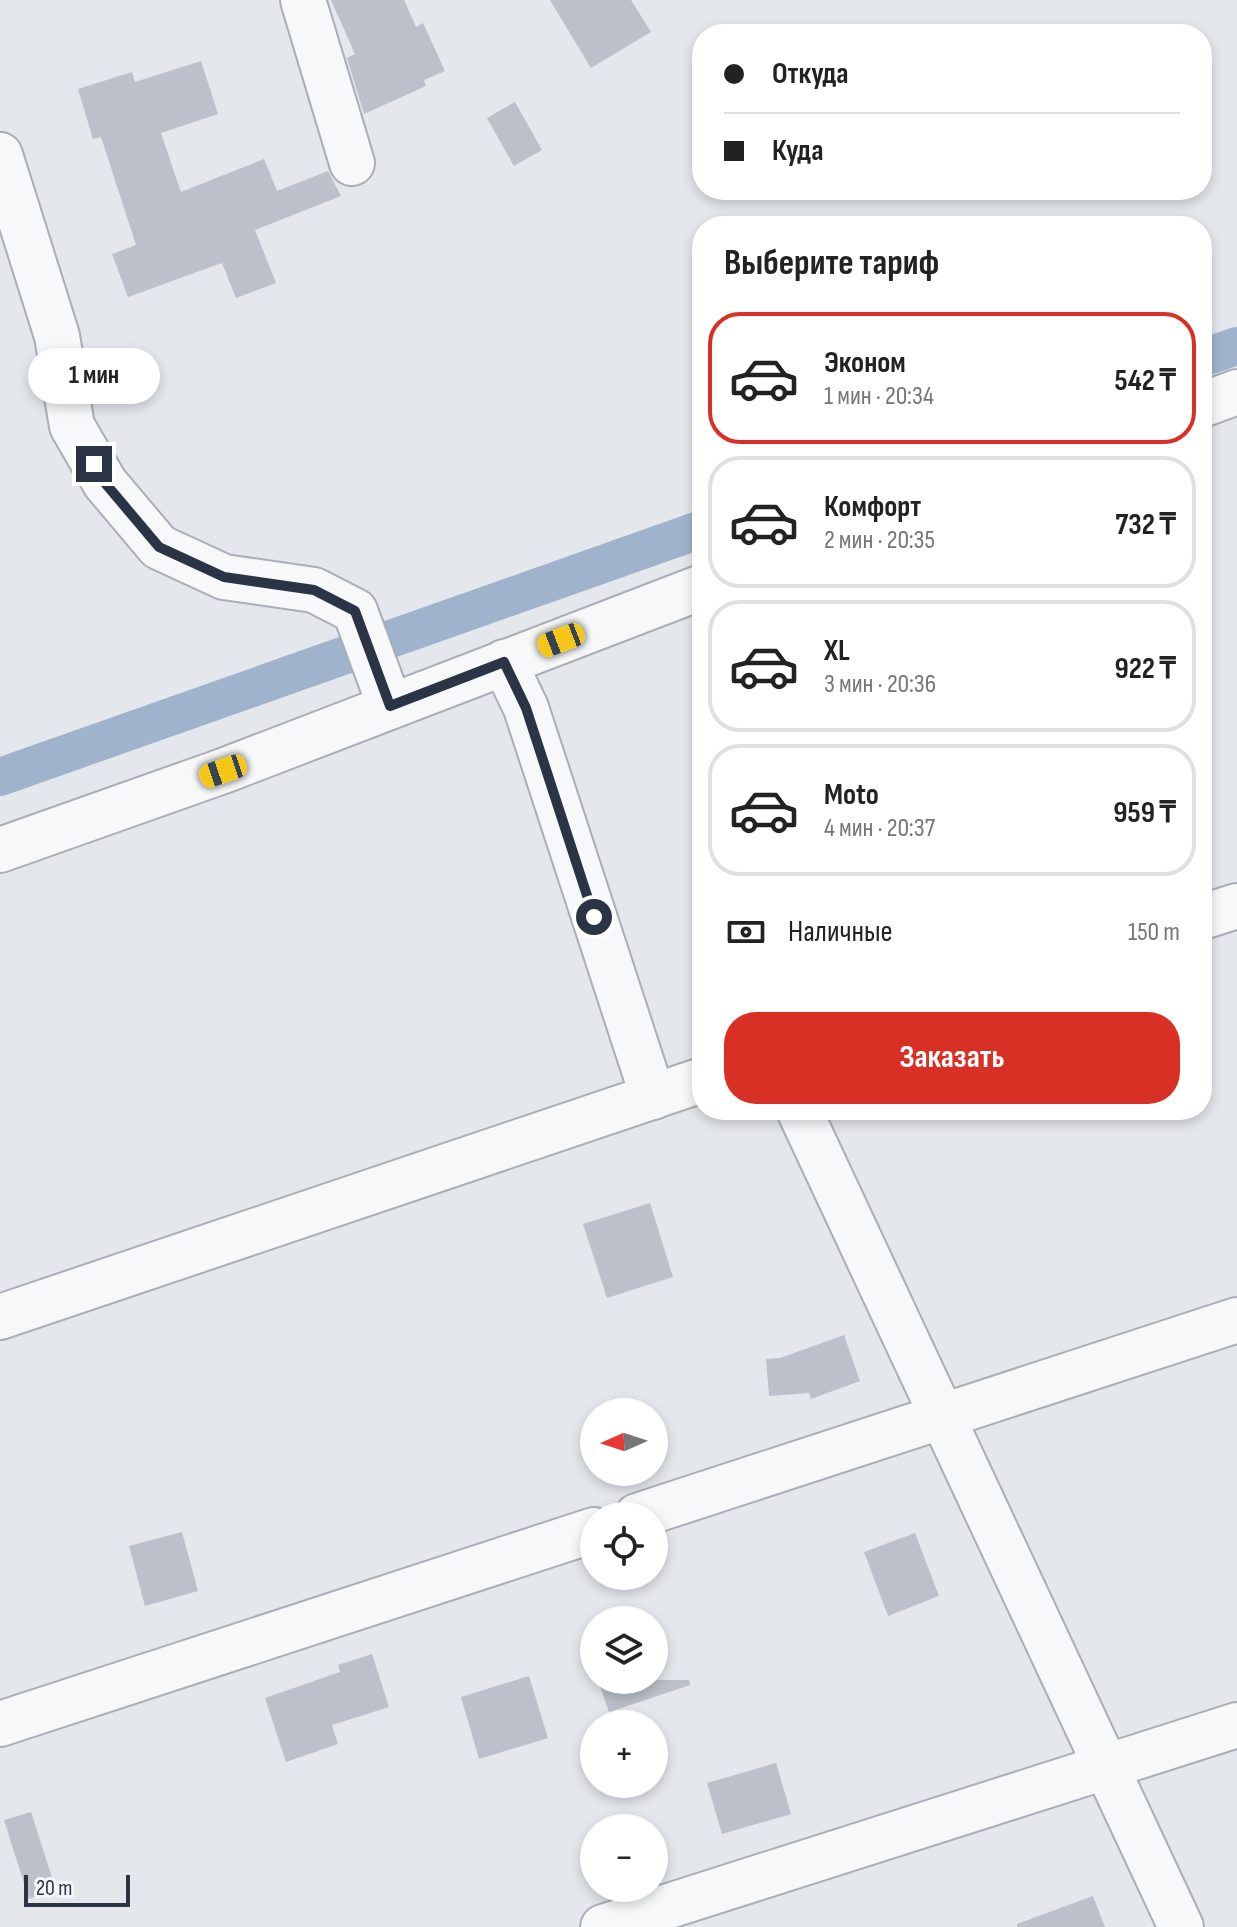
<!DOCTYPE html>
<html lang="ru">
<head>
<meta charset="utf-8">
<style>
	body { margin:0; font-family:"Sofia Sans Condensed",sans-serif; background:#f6f6f6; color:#222; height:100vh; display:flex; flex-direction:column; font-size:30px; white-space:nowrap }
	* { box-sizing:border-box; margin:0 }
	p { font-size:26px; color:#767676 }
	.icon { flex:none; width:44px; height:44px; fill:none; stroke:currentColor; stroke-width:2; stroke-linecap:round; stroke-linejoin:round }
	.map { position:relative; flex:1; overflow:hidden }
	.details { position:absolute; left:692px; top:216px; width:520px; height:904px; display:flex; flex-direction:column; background:#fff; border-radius:32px; box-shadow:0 4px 12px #0003 }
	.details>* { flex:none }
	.banner { position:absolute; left:692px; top:24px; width:520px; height:176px; border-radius:32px; box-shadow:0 4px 12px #0003; display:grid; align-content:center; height:176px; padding:0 32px; background:#fff }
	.needle { width:52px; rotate:267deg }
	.fabs { position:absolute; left:580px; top:1398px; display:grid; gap:16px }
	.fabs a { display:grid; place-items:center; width:88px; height:88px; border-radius:50%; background:#fff; box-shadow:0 4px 12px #0003; font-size:40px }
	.scale { position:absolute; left:24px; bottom:20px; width:106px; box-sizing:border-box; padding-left:8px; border:4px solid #2b3445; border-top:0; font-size:22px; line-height:28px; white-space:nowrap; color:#2b3445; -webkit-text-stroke:6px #f4f6f9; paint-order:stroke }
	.end { position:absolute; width:36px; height:36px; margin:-18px; border:10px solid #2b3445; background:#fff; box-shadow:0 0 0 4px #fff }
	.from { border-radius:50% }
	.bubble { position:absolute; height:56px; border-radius:28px; background:#fff; box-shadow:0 4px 12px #0003; font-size:26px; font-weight:700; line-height:56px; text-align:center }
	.car { position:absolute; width:24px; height:48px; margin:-24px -12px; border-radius:10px; box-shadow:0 0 6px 2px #0007; background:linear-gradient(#f5c518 24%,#345 0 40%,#f5c518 0 76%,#345 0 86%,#f5c518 0) }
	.banner b { display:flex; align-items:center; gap:28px; height:76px; font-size:30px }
	.banner b+b { border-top:2px solid #e0e0e0 }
	.banner i { width:20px; height:20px; background:#222 }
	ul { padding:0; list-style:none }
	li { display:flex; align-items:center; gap:24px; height:132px; margin:0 16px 12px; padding:0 16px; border:4px solid #e0e0e0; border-radius:32px }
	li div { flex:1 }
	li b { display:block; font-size:30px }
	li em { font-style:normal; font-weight:700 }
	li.current { border-color:#d93025 }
	li>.icon { width:72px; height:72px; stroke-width:1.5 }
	h2 { padding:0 32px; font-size:36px; line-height:96px }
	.pay { display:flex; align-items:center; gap:20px; height:88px; padding:0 32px; font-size:30px }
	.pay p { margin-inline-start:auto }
	.action { display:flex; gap:16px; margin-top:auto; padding:16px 32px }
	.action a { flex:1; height:92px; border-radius:32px; background:#d93025; color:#fff; font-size:32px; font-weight:700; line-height:92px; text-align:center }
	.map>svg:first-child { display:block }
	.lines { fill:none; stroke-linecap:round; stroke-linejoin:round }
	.canal { stroke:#9fb4cc; stroke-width:38 }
	.building { fill:#bbc0ca }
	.minor-casing { stroke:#a9aeb7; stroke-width:48 }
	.minor { stroke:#f7f8fa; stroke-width:44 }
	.route { stroke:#2b3445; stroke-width:10 }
</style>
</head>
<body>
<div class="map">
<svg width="1237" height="1927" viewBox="0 0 1237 1927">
	<rect width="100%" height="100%" fill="#e4e7ec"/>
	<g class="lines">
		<g class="canal">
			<polyline points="1202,358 1237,346"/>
			<polyline points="0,777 702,529"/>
		</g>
	</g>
	<g class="building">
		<polygon points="331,0 404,0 416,27 423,23 445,71 424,80 426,86 364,114 347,58 355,54"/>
		<polygon points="550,0 631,0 651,32 591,68"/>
		<polygon points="201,61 218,114 161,133 181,192 264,159 277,191 328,171 341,196 255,230 276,283 236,298 222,263 128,297 112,254 136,245 101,137 93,139 78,89 132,72 135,82"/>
		<polygon points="515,102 542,150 514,166 487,118"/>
		<polygon points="650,1203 673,1277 607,1298 583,1224"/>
		<polygon points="844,1335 860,1381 811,1399 809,1393 769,1396 766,1359 780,1358"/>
		<polygon points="182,1532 198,1591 145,1606 129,1546"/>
		<polygon points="915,1533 939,1596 888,1616 864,1552"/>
		<polygon points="372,1654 389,1707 332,1725 338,1744 286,1762 265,1698 340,1672 338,1665"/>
		<polygon points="529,1676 548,1738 479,1759 461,1697"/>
		<polygon points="598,1680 689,1680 690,1685 609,1712"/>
		<polygon points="776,1763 791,1814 722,1834 707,1783"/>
		<polygon points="31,1812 56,1890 29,1899 4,1820"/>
		<polygon points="1093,1896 1105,1927 1017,1927 1017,1924"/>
	</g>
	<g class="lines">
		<g class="minor-casing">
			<g id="minor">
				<polyline points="303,0 352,163"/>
				<polyline points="0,155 57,336 72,426 105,483 159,547 224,577 314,590 355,611 390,706"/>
				<polyline points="1202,405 1237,392"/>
				<polyline points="504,662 526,708 653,1097"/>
				<polyline points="0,850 223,771 702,587"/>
				<polyline points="1202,917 1237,906"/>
				<polyline points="799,1110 1181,1927"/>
				<polyline points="0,1317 702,1080"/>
				<polyline points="637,1516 1237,1320"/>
				<polyline points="0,1724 594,1530"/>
				<polyline points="603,1927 1237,1725"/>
			</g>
		</g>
		<use href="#minor" class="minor"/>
	</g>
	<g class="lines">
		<polyline class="route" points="94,464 105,483 159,547 224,577 314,590 355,611 390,706 504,662 526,708 594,917"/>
	</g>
</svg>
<div class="fabs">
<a><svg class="needle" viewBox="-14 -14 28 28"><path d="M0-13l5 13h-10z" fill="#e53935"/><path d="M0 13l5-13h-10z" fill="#767676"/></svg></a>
<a><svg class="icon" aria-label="locate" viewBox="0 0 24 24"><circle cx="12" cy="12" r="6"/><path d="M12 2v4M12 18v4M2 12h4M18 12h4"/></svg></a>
<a><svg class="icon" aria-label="layers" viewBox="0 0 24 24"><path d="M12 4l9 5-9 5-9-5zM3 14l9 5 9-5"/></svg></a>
<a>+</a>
<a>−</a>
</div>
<div class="scale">20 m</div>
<i class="end from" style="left:594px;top:917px"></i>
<i class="end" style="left:94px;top:464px"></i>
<div class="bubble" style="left:28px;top:348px;width:132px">1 мин</div>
<i class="car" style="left:561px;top:640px;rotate:249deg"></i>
<i class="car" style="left:223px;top:771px;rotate:251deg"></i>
<div class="banner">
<b><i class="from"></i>Откуда</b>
<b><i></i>Куда</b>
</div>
<section class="details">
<h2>Выберите тариф</h2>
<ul>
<li class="current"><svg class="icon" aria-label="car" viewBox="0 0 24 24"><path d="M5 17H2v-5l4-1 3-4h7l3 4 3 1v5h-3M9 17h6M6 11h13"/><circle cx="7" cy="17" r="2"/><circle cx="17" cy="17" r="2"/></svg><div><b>Эконом</b><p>1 мин · 20:34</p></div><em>542 ₸</em></li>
<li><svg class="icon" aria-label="car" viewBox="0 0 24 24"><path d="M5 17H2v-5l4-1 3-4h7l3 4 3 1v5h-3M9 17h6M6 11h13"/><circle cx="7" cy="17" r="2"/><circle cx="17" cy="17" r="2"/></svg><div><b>Комфорт</b><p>2 мин · 20:35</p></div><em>732 ₸</em></li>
<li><svg class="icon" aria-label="car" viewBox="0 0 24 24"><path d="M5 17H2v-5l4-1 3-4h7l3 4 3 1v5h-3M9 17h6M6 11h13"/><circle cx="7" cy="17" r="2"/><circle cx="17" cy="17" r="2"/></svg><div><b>XL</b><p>3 мин · 20:36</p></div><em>922 ₸</em></li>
<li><svg class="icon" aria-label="car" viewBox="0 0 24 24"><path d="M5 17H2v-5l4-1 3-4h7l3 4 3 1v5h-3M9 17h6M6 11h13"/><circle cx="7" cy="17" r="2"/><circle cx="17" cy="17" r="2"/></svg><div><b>Moto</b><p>4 мин · 20:37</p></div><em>959 ₸</em></li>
</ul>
<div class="pay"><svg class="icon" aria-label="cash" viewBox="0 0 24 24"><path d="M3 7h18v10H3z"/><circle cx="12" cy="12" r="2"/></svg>Наличные<p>150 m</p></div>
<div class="action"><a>Заказать</a></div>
</section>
</div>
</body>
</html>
